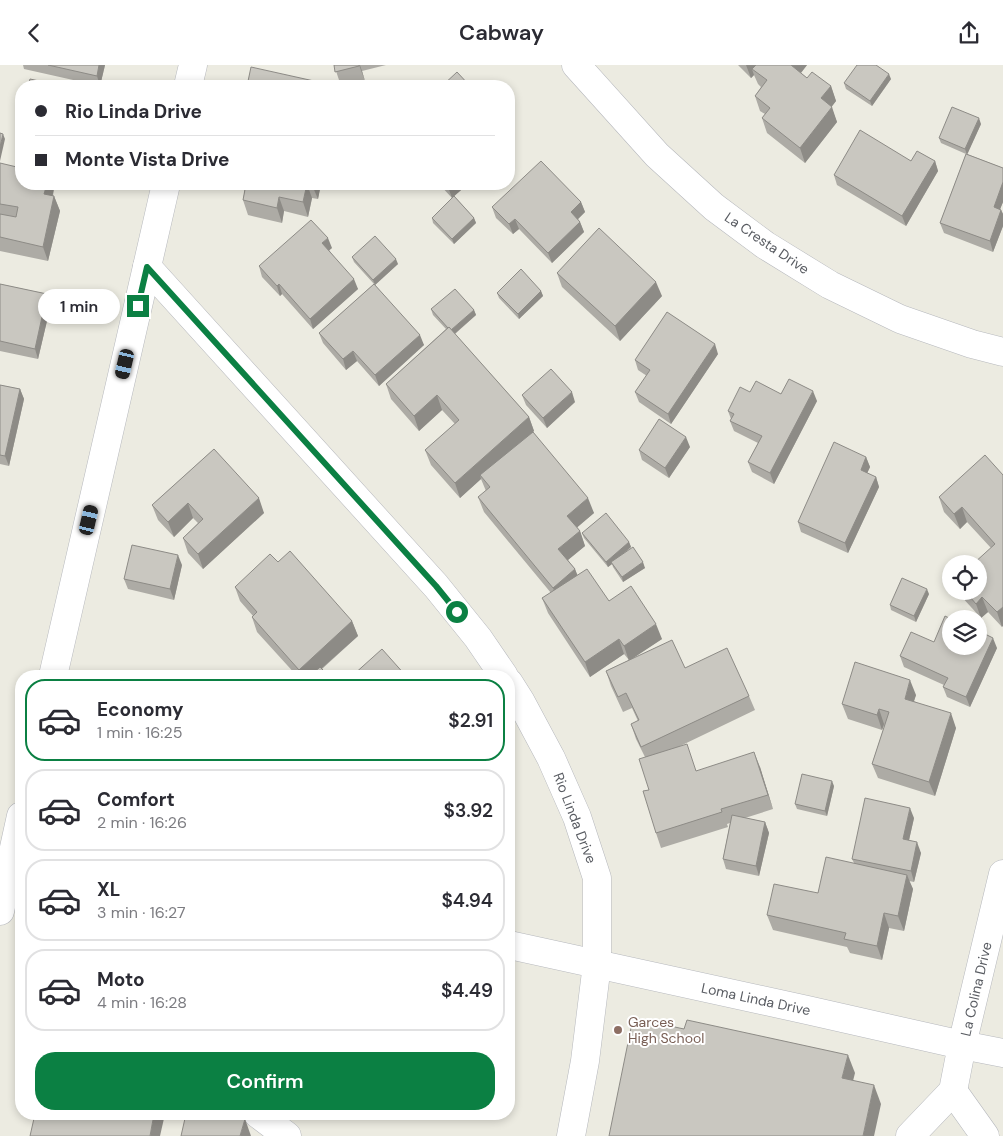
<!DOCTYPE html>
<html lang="en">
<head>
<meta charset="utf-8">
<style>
	body { margin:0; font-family:"DM Sans",sans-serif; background:#f2f2f3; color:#2b2b33; height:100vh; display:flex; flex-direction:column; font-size:19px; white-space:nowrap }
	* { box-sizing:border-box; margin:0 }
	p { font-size:16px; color:#7c7c81 }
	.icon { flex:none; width:28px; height:28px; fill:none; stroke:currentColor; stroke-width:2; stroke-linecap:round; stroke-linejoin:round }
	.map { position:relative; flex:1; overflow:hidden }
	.panel { position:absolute; left:15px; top:605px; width:500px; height:450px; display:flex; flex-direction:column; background:#fff; border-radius:20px; box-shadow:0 2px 8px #0003 }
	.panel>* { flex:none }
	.guide { position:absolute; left:15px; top:15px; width:500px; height:110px; border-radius:20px; box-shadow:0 2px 8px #0003; display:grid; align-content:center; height:110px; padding:0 20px; background:#fff }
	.tools { position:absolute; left:942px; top:490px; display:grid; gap:10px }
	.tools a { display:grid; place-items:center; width:45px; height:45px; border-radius:50%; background:#fff; box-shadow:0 2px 8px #0003; font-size:25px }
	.end { position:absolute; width:22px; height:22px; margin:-11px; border:6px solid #0b8043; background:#fff; box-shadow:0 0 0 2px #fff }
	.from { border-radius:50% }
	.bubble { position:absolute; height:35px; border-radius:18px; background:#fff; box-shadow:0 2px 8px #0003; font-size:16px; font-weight:600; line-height:35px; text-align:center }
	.car { position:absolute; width:15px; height:30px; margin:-15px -8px; border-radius:6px; box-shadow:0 0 4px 1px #0007; background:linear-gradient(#222 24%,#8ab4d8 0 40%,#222 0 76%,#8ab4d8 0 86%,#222 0) }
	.guide b { display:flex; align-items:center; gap:18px; height:48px; font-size:19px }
	.guide b+b { border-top:1px solid #e1e1e2 }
	.guide i { width:12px; height:12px; background:#2b2b33 }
	ul { padding:9px 0 0; list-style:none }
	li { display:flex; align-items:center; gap:15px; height:82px; margin:0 10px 8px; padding:0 10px; border:2px solid #e1e1e2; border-radius:20px }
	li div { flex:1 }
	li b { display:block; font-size:19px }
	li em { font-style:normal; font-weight:600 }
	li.active { border-color:#0b8043 }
	li>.icon { width:45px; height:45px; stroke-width:1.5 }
	.cta { display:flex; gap:10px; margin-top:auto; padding:10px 20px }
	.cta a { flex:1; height:58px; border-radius:20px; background:#0b8043; color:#fff; font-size:20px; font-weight:600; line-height:58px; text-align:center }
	header { display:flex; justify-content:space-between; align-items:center; height:65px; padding:0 20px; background:#fff; font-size:22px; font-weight:600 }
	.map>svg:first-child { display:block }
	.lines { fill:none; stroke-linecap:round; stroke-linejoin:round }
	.minor-casing { stroke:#b6b8bd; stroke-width:29 }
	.minor { stroke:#fff; stroke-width:28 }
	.wall { fill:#adaba5 }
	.shaded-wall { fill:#8d8b86 }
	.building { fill:#c9c7c0; stroke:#8d8b86 }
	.route { stroke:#0b8043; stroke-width:6 }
	.education-dot { fill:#8d6e63; stroke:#fff; stroke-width:2 }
	.labels { text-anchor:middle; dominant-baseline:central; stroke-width:4; stroke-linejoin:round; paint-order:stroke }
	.street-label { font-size:14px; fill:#595c62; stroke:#fff }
	.education-label { font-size:14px; fill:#785e54; stroke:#fff; text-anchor:start }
</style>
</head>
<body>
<header><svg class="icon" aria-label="back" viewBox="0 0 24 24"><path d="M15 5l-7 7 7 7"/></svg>Cabway<svg class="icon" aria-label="share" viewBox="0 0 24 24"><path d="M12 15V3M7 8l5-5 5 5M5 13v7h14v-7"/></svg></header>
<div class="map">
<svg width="1003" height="1071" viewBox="0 0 1003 1071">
	<rect width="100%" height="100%" fill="#ecebe1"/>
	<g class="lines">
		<g class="minor-casing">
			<g id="minor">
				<polyline points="576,0 657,90 714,142 765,180 830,220 900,254 972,279 1003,287"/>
				<polyline points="188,21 193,0"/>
				<polyline points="147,202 436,521 478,573 504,611"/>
				<polyline points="53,611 166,119"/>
				<polyline points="509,618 521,637 551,693 577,752 597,813 597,899 585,996 571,1071"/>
				<polyline points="0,846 21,751"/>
				<polyline points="509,880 807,945 962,980 1003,988"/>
				<polyline points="953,1026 985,1071"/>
				<polyline points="258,1049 287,1071"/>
				<polyline points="910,1071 953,1026 962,980 1003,809"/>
			</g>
		</g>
		<use href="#minor" class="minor"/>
	</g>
	<g class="wall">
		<polygon points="23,0 105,0 100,21 24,4"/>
		<polygon points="334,0 386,0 362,6 365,16 341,21"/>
		<polygon points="738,0 807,0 801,8 807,13 831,21 836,36 831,42 837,57 805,98 767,68 762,53 765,49 760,46 755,31 761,22 758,19 754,10 751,13"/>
		<polygon points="891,14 872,41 846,24 844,18"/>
		<polygon points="981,59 967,89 1003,103 1003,137 1000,144 1001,145 1003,149 1003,161 993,187 944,168 940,158 966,89 941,78 939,73"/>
		<polygon points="21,62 21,90 19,90 16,80"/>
		<polygon points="911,96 935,96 938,106 906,161 837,120 834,110"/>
		<polygon points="0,98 21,119 53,119 54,123 53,131 54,131 60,146 48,196 0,186"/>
		<polygon points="246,119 321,119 318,134 312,133 308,152 284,146 282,158 248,150 243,135"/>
		<polygon points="439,119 468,119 454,131 474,153 476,158 454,179 433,158 432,153 452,133"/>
		<polygon points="581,137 585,147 578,154 580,157 584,167 552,198 519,164 513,169 496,153 492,142"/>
		<polygon points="332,183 329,185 358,224 313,264 282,229 280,231 262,212 259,201"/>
		<polygon points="352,192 398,199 375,220 424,280 379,321 357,296 346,305 323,278 319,268 374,219 354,197"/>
		<polygon points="557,208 662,231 620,276 562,222"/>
		<polygon points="0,219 47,229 51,239 38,294 0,286"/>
		<polygon points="541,226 543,231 519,254 499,233 497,228"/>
		<polygon points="431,244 474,245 476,250 455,269 529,352 534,366 533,367 594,448 577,462 580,466 585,481 568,495 575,504 577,510 609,536 662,574 632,593 685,603 749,631 755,645 676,683 696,706 760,702 773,744 745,753 765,757 769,768 759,811 726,804 723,794 730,758 727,759 728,762 661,783 656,768 645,692 636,674 631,659 638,656 632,643 623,647 611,621 606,606 629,595 624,589 590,612 548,548 542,533 551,528 484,447 478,432 486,426 481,414 460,433 431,400 425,385 455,359 442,345 419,366 391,334 386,319 446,264 433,250"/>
		<polygon points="718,289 671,359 639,337 635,327 647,311 638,305 635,295"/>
		<polygon points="0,320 20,324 24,334 9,401 0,399"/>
		<polygon points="750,327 781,329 817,336 774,419 752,407 748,397 758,378 734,366 730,356 731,354 728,346"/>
		<polygon points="522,330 575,337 547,363 526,340"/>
		<polygon points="690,382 669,413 642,395 639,385"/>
		<polygon points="214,384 264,448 203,504 188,488 183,473 198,458 193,453 174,472 158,455 152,440"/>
		<polygon points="866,392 870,402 867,408 876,412 879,422 848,488 801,467 798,457"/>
		<polygon points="1003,410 1002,562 988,547 981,553 960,530 959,526 979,526 991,483 967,457 960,464 944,447 939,432"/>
		<polygon points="582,468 629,477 631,482 626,487 645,503 623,517 613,502 612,499 608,502 584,473"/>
		<polygon points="278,497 352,556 358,571 322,604 329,611 297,611 257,567 252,552 253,551 240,536 235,522"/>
		<polygon points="182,500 174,535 128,524 124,514"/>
		<polygon points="929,529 916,557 891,545 890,540"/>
		<polygon points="934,577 997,583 970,642 947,632 943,622 944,620 904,602 900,591"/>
		<polygon points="916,630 914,636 956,663 935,731 878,713 872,699 885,659 882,665 848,654 842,639"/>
		<polygon points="834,721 827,751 797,744 795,739"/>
		<polygon points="914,753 909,775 921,788 914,817 909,816 913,824 904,866 889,863 882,895 850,888 847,882 773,865 767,850 818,828 854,798 852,794"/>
	</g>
	<g class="shaded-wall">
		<polygon points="99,0 105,0 100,21 97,11"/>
		<polygon points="359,0 360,0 362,6 365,16"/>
		<polygon points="746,0 764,0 752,4 754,10 751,13"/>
		<polygon points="791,0 807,0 796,14"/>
		<polygon points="889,9 891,14 872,41 870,36"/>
		<polygon points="831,21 836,36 827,48 821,33"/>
		<polygon points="832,42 837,57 805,98 800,83"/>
		<polygon points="979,53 981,59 967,90 965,84"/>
		<polygon points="509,66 513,77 509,81"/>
		<polygon points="3,69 5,74 0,96 0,82"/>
		<polygon points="935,96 938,106 906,161 902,151"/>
		<polygon points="1003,117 1003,137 997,152 994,142"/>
		<polygon points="47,119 53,119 54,123 50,144 44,129"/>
		<polygon points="307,119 312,133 308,152 303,137"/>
		<polygon points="312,119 321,119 318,134 312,120"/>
		<polygon points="447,119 468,119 452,133"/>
		<polygon points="54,131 60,146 48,196 43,182"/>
		<polygon points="279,132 284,146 282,158 277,143"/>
		<polygon points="581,137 585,147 575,157 571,147"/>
		<polygon points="1001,145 1003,149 1003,161 993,187 990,176"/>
		<polygon points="474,153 476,158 454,179 452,174"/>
		<polygon points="515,154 519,164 513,169 509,159"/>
		<polygon points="580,157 584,167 552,198 548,188"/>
		<polygon points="328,173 332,183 326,188 322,178"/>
		<polygon points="396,194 398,199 375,220 373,215"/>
		<polygon points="354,214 358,224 313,264 310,254"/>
		<polygon points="656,217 662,231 620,276 615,261"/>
		<polygon points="279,219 282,229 280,231 277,221"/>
		<polygon points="541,226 543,231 519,254 518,249"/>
		<polygon points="47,229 51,239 38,294 35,284"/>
		<polygon points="474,245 476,250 452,271 450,266"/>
		<polygon points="420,270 424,280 379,321 375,310"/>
		<polygon points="715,279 718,289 671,359 668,349"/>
		<polygon points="353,286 357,296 346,305 343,294"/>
		<polygon points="20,324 24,334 9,401 5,391"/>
		<polygon points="813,326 817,336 774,419 770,408"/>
		<polygon points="572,327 575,337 547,363 543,353"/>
		<polygon points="437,330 442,345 419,366 414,351"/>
		<polygon points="529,352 534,366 482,413 480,410 481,414 460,433 455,418"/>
		<polygon points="686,372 690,382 669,413 665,403"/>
		<polygon points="866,392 870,402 864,415 861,405"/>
		<polygon points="876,412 879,422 848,488 845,478"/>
		<polygon points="259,433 264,448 203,504 198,489"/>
		<polygon points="588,433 594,448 573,466 567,451"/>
		<polygon points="188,438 193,453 174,472 168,457"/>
		<polygon points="962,442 967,457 960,464 954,449"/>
		<polygon points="580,466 585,481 563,499 558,484"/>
		<polygon points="629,477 631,482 612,498 611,497 612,499 608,502 606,497"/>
		<polygon points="178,490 182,500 174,535 170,524"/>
		<polygon points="643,497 645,503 623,517 622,512"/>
		<polygon points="575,504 581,519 559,538 553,523"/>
		<polygon points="927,524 929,529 916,557 914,551"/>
		<polygon points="982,532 988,547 981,553 976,539"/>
		<polygon points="1003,542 1003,561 1002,562 997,547"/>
		<polygon points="352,556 358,571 313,611 301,611 299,605"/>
		<polygon points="656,559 662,574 629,596 624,581"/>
		<polygon points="993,573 997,583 970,642 966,632"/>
		<polygon points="619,574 624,589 590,612 585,597"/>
		<polygon points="910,615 916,630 910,648 905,634"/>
		<polygon points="879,644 884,659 882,665 877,650"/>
		<polygon points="951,648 956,663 935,731 929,717"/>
		<polygon points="754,687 760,702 773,744 768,730"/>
		<polygon points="832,716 834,721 827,751 825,746"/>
		<polygon points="910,743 914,753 907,784 903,774"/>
		<polygon points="765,757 769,768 759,811 756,801"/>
		<polygon points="917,777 921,788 914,817 911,806"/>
		<polygon points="907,810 913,824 904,866 898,851"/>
		<polygon points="884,848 889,863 882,895 877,881"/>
		<polygon points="848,990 855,1008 849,1032 842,1013"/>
		<polygon points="874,1020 881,1039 874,1071 863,1071"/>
		<polygon points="154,1049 165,1049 160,1071 150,1071"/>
		<polygon points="245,1054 251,1071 240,1071"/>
	</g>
	<g class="building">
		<polygon points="48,0 99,0 97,11"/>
		<polygon points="334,0 359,0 359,1 335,7"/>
		<polygon points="756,0 791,0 807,13 812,7 831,21 821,33 832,42 800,83 762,53 770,43 755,31 767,15 752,4"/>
		<polygon points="857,0 876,0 889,9 870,36 844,18"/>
		<polygon points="251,2 314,16 312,21 247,21"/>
		<polygon points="457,7 470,21 442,21"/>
		<polygon points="30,14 62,21 28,21"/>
		<polygon points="952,42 979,53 965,84 939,73"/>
		<polygon points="19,62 21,62 21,81 16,80"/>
		<polygon points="860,65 911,96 917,86 935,96 902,151 834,110"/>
		<polygon points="0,68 3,69 0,82"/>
		<polygon points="966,89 1003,103 1003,117 994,142 1001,145 990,176 940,158"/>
		<polygon points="541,96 581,137 571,147 580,157 548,188 515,154 509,159 492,142"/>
		<polygon points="0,98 21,103 21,119 47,119 44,129 54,131 43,182 0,172 0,149 16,152 18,142 0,139"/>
		<polygon points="246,119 307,119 303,137 279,132 277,143 243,135"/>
		<polygon points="454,131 474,153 452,174 432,153"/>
		<polygon points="311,155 328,173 322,178 354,214 310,254 279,219 277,221 259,201"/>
		<polygon points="599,163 656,217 615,261 557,208"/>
		<polygon points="375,171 396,194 373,215 352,192"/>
		<polygon points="521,204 541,226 518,249 497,228"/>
		<polygon points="0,219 47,229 35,284 0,276"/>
		<polygon points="374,219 420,270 375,310 353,286 343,294 319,268"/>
		<polygon points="455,224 474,245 451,265 449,262 448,263 431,244"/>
		<polygon points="667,247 715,279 668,349 635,327 650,305 635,295"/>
		<polygon points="449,262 529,352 455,418 425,385 459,355 437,330 414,351 386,319"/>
		<polygon points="551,304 572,327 543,353 522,330"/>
		<polygon points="789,314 813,326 770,408 748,397 762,371 730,356 734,349 728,346 740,322 750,327 756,316 781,329"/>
		<polygon points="0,320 20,324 5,391 0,390"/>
		<polygon points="659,354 686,372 665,403 639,385"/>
		<polygon points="533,367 588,433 567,451 580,466 558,484 575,504 553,523 478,432 490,422 480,410"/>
		<polygon points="834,377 866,392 861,405 876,412 845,478 798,457"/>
		<polygon points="214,384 259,433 198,489 183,473 203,454 188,438 168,457 152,440"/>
		<polygon points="985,390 1003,410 1003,542 997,547 982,532 976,539 965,526 979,526 979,499 973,499 995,479 962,442 954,449 939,432"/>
		<polygon points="606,448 629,477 606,497 582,468"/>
		<polygon points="132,480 178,490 170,524 124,514"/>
		<polygon points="633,482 643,497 622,512 611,497"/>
		<polygon points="290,486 352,556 299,605 252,552 257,547 235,522 270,489 278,497"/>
		<polygon points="587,504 609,536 631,521 656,559 624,581 619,574 585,597 542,533"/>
		<polygon points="902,513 927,524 914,551 890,540"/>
		<polygon points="945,551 951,554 951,581 979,581 979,566 993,573 966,632 943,622 948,613 900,591 911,567 934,577"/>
		<polygon points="672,575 685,603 727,583 749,631 641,682 631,659 639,655 626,628 618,632 606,606"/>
		<polygon points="382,584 406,611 352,611"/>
		<polygon points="855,597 910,615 905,634 951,648 929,717 872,699 889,647 879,644 877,650 842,639"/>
		<polygon points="320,602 329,611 310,611"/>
		<polygon points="687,679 696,706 754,687 768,730 721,744 722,747 656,768 643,726 649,725 639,694"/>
		<polygon points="802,709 832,716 825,746 795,739"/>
		<polygon points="865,733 910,743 903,774 917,777 911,806 852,794"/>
		<polygon points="732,750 765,757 756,801 723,794"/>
		<polygon points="826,792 907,810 898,851 884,848 877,881 844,874 846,868 767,850 774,819 818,828"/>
		<polygon points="633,953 684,964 687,955 848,990 842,1013 874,1020 863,1071 609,1071"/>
		<polygon points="35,1049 154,1049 150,1071 30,1071"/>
		<polygon points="186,1049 222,1049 245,1054 240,1071 181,1071"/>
	</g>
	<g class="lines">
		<polyline class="route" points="138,241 147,202 436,521 457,547"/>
	</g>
	<circle class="education-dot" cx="618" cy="965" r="5"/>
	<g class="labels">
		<g class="street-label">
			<text transform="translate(767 178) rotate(34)">La Cresta Drive</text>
			<text transform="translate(575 753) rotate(69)">Rio Linda Drive</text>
			<text transform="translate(976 924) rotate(-77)">La Colina Drive</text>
			<text transform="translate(756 934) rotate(12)">Loma Linda Drive</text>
		</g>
		<g class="education-label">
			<text x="628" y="957">Garces<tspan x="628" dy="16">High School</tspan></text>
		</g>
	</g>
</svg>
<div class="tools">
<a><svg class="icon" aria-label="locate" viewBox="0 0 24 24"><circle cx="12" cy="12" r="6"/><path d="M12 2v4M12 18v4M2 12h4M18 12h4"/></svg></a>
<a><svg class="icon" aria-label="layers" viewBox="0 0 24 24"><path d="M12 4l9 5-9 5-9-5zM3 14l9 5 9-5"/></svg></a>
</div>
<i class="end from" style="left:457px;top:547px"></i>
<i class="end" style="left:138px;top:241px"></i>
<div class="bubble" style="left:38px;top:224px;width:82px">1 min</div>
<i class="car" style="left:125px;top:299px;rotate:193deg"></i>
<i class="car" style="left:89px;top:455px;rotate:13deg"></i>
<div class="guide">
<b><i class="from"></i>Rio Linda Drive</b>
<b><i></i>Monte Vista Drive</b>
</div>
<section class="panel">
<ul>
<li class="active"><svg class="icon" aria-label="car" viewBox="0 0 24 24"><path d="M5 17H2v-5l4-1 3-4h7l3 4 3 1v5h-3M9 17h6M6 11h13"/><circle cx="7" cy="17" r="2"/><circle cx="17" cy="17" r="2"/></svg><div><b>Economy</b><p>1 min · 16:25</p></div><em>$2.91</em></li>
<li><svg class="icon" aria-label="car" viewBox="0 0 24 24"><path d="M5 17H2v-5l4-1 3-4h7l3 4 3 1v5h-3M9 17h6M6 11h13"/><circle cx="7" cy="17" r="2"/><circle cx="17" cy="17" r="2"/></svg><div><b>Comfort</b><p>2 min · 16:26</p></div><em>$3.92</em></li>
<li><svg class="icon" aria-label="car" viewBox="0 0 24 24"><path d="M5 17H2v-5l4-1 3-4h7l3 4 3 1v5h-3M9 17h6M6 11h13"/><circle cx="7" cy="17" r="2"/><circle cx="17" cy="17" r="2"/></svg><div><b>XL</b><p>3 min · 16:27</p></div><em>$4.94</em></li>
<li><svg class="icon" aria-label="car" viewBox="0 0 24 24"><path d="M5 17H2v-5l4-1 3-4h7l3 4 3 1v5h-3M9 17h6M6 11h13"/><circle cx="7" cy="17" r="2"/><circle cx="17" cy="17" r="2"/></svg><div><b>Moto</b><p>4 min · 16:28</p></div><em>$4.49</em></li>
</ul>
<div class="cta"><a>Confirm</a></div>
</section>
</div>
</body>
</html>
